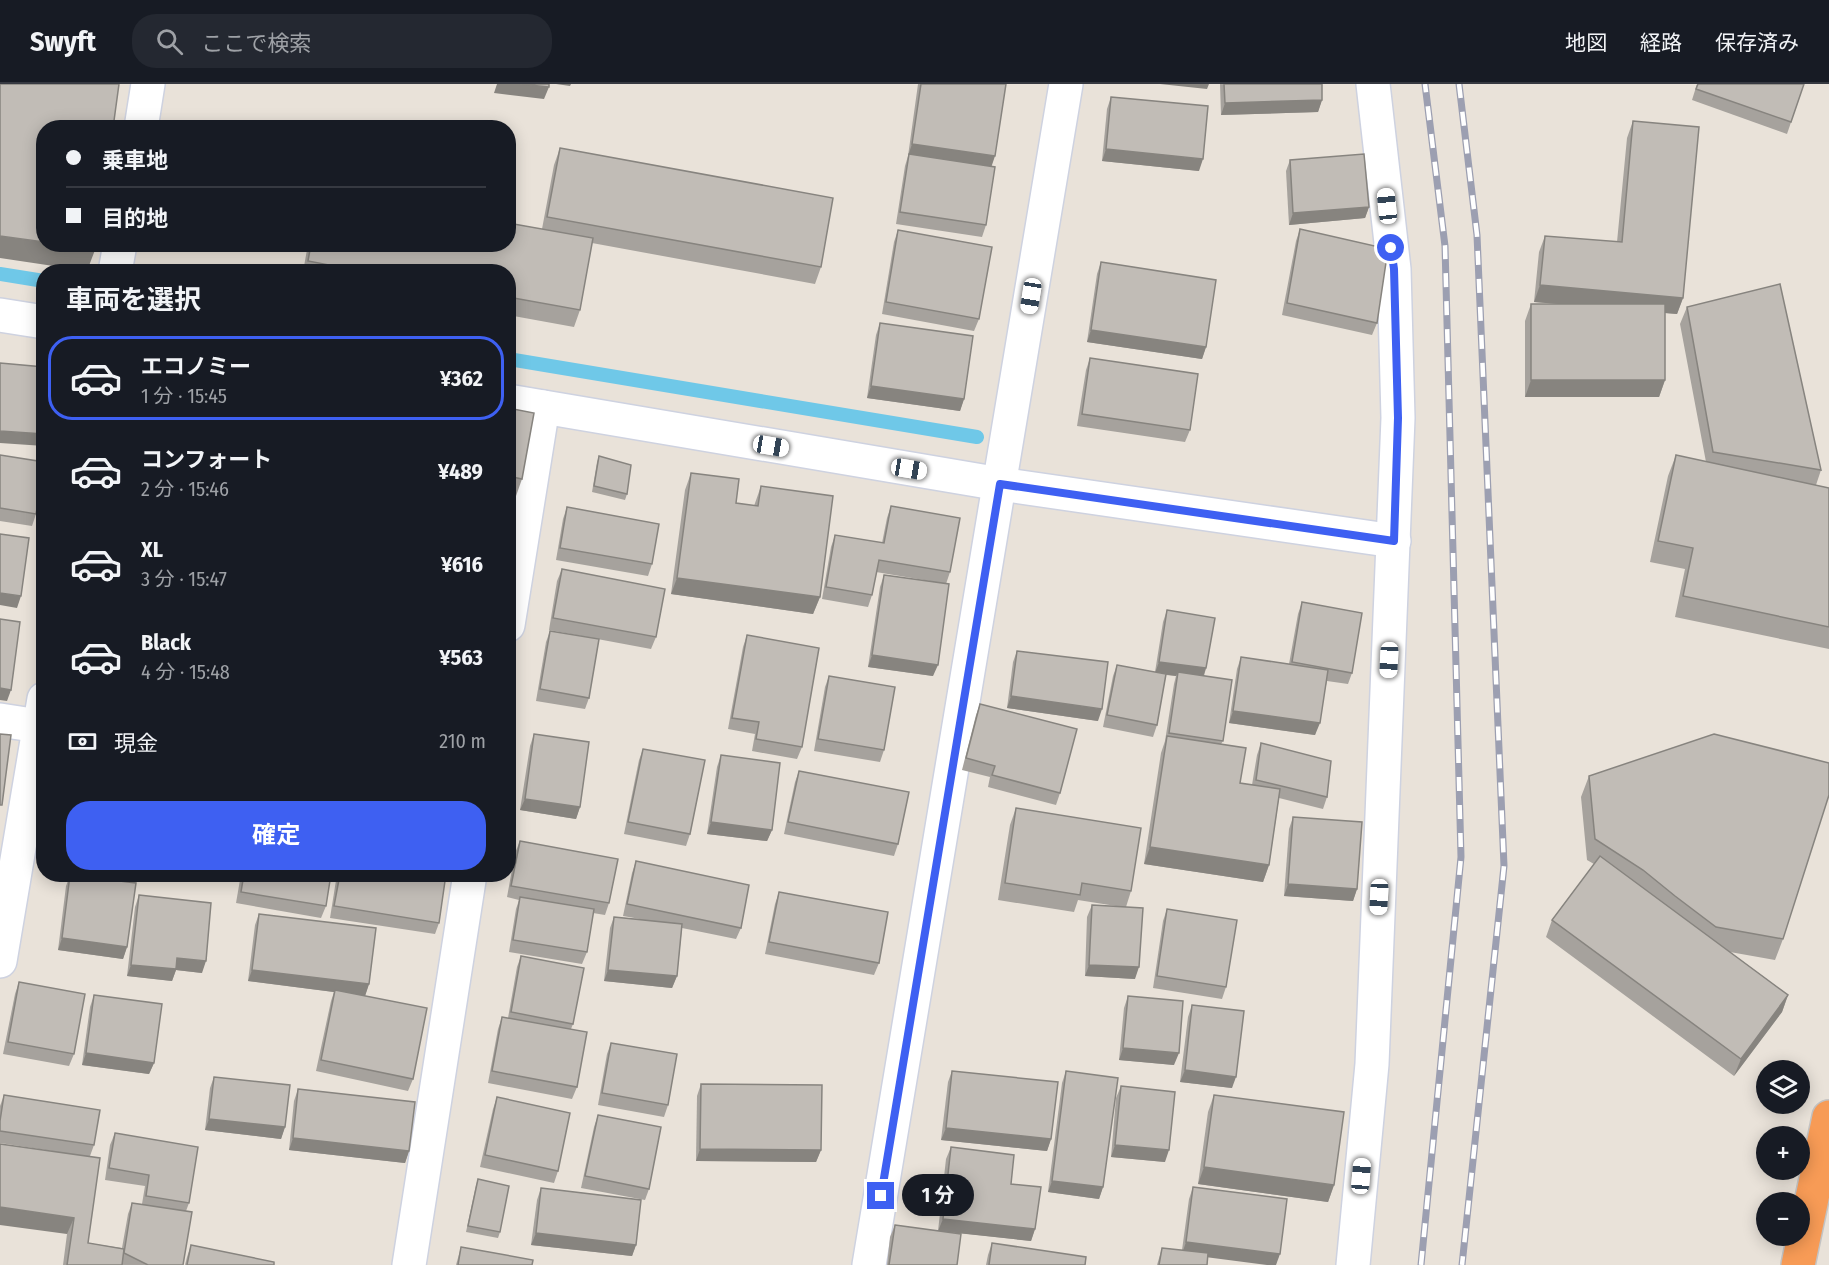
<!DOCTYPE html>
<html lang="ja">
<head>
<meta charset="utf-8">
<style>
	body { margin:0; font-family:"Fira Sans Condensed","Noto Sans JP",sans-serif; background:#242831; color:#f1f3f6; height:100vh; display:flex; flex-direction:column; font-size:22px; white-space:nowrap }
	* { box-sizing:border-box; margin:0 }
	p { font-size:20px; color:#9ea1a6 }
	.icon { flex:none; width:33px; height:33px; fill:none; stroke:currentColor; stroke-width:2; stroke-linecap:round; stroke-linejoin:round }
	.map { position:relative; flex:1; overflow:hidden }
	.panel { position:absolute; left:36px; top:180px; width:480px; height:618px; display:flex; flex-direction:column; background:#171b24; border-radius:24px; box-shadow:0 3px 15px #0003 }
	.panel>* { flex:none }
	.hud { position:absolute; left:36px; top:36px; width:480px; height:132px; border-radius:24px; box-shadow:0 3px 15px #0003; display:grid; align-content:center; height:132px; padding:0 30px; background:#171b24 }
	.buttons { position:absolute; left:1756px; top:976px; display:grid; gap:12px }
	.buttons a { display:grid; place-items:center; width:54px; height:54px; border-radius:50%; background:#171b24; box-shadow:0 3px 15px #0003; font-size:30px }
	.end { position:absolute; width:27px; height:27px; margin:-14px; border:8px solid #3e60f2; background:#fff; box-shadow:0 0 0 3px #fff }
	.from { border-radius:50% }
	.bubble { position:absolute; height:42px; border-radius:21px; background:#171b24; box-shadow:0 3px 15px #0003; font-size:20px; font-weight:700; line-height:42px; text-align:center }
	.car { position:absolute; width:18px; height:36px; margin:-18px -9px; border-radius:8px; box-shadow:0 0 4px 2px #0007; background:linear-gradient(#fff 24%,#345 0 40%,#fff 0 76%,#345 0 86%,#fff 0) }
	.hud b { display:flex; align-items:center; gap:21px; height:57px; font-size:22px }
	.hud b+b { border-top:2px solid #363941 }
	.hud i { width:15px; height:15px; background:#f1f3f6 }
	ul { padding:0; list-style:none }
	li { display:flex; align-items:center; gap:18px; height:84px; margin:0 12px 9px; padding:0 18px; border:3px solid transparent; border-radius:24px }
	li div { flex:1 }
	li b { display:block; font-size:22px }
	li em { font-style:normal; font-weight:700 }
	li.selected { border-color:#3e60f2 }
	li>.icon { width:54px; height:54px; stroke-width:1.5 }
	h2 { padding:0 30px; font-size:27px; line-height:72px }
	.pay { display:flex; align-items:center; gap:15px; height:66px; padding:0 30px; font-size:22px }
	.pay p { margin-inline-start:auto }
	.primary-button { display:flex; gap:12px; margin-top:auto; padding:12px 30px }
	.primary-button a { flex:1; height:69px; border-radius:24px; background:#3e60f2; color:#fff; font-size:24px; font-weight:700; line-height:69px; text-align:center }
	header { display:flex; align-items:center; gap:36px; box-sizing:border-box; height:84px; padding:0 30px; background:#171b24; border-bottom:2px solid #363941 }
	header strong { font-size:28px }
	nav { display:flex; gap:33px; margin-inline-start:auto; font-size:21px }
	.search { width:420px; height:54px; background:#242831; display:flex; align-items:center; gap:15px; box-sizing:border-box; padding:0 21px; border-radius:24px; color:#9ea1a6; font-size:22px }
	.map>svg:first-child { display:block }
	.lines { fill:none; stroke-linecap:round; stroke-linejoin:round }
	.stream { stroke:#6fc8e8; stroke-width:14 }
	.street-casing { stroke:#ced2e0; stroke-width:36 }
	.highway-casing { stroke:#c3c3c3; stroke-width:36 }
	.street { stroke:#fff; stroke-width:33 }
	.highway { stroke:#f79b56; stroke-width:33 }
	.rail-casing { stroke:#9c9fb1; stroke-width:7 }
	.rail { stroke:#fff; stroke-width:4.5; stroke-dasharray:14; stroke-linecap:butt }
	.wall { fill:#a6a29d }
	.shaded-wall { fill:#87847f }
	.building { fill:#c1bcb6; stroke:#87847f; stroke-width:1.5 }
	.route { stroke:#3e60f2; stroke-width:8 }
</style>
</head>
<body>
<header>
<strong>Swyft</strong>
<div class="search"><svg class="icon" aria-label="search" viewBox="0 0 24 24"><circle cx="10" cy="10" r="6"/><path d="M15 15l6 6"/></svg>ここで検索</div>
<nav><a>地図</a><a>経路</a><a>保存済み</a></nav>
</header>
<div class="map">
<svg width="1829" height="1181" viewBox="0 0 1829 1181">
	<rect width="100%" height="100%" fill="#e9e2d9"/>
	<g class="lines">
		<g class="stream">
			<polyline points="0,190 44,197"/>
			<polyline points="508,275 977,353"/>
		</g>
		<g class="street-casing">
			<g id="street">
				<polyline points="141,44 148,0"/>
				<polyline points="115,188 120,160"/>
				<polyline points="0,231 44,238"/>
				<polyline points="508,317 1000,400 1394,457"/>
				<polyline points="508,541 543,323"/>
				<polyline points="0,636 39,642"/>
				<polyline points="0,877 44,615"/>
				<polyline points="409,1181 470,790"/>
				<polyline points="869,1181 1066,0"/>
				<polyline points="1353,1181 1372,980 1398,334 1394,185 1373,0"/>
			</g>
		</g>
		<g class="highway-casing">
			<polyline id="highway" points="1798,1181 1829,1033"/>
		</g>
		<use href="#street" class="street"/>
		<use href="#highway" class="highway"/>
		<g class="rail-casing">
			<g id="rail">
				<polyline points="1459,0 1477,151 1504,782 1462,1181"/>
				<polyline points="1421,1181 1461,773 1445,162 1425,0"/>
			</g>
		</g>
		<use href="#rail" class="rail"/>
	</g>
	<g class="wall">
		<polygon points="918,0 1006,0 991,82 986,141 982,153 896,140 905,82 908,72"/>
		<polygon points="1220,0 1322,0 1322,16 1318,28 1221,31"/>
		<polygon points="1697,0 1804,0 1787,50 1692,16"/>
		<polygon points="1111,13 1199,87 1102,77 1107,25"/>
		<polygon points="1633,37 1683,214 1677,230 1665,229 1665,296 1659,313 1525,313 1525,237 1531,220 1561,220 1534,218 1539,168 1545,152 1617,158 1627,54"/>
		<polygon points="560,64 821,183 815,200 592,159 580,226 574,243 508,231 508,188 303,188 308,160 508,160 542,145 554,81"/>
		<polygon points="1290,76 1369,123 1365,134 1289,141 1286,87"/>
		<polygon points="1300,145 1377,239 1372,251 1282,231 1296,157"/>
		<polygon points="898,146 979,235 974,247 882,230 894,158"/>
		<polygon points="1101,178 1206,263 1202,275 1087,258 1097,190"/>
		<polygon points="1687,223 1821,386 1816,401 1829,404 1829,565 1675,533 1685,485 1650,478 1668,392 1676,371 1706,378 1680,240"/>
		<polygon points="880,239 964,315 960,327 867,314 876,251"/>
		<polygon points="1090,274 1190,346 1185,358 1077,342 1086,286"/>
		<polygon points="508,324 522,395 516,412 508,410"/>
		<polygon points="0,371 36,430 32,442 0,437"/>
		<polygon points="599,372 627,410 625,416 592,408 597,378"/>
		<polygon points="691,389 736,419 754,422 761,402 820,513 813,530 671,510 685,406"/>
		<polygon points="891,422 950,488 946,500 933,592 868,583 880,503 884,491 936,498 876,488 872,511 868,523 822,515 831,463 835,451 882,459 887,434"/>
		<polygon points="567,423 652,480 648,492 556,476 563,435"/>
		<polygon points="562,485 656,553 651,565 549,546 557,497"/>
		<polygon points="1302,518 1352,589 1348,600 1327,597 1315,651 1229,639 1237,585 1241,573 1289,580 1298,530"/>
		<polygon points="1167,526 1206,584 1204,592 1223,657 1221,660 1240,699 1252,701 1257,671 1261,659 1327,713 1323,725 1279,714 1269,781 1263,798 1144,780 1161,669 1165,657 1174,600 1176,592 1166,591 1157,641 1153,653 1103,643 1113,592 1117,581 1155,588 1163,538"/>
		<polygon points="550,547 589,614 585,625 536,617 546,558"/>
		<polygon points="747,551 802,663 797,675 752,667 755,650 728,645 743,563"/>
		<polygon points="1017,567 1098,637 1007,624 1013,578"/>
		<polygon points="829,592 884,666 880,678 814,667 825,603"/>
		<polygon points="980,620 1060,709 1056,721 988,703 990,693 962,686 976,631"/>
		<polygon points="534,650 580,723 576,735 520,726 530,662"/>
		<polygon points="643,665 690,750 686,762 624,750 639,676"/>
		<polygon points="721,671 772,746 767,757 707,750 717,683"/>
		<polygon points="799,687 898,760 894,772 784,750 795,698"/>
		<polygon points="1589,692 1783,855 1775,876 1730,868 1788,911 1782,928 1734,992 1546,853 1552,836 1594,780 1587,776 1581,713"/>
		<polygon points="1016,724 1131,807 1126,823 1135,895 1085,892 1087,833 1092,821 1116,822 1078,816 1074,828 998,816 1010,741"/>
		<polygon points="1293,733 1357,805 1353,817 1284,812 1289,745"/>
		<polygon points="520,757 609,819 605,831 593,829 587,868 582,880 509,868 516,825 519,816 507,813 515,769"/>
		<polygon points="636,777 741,844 736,855 682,844 677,892 672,904 604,897 610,844 614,833 640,835 623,832 632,789"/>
		<polygon points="241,790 331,790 326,822 321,834 236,819"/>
		<polygon points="337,790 446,790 439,839 435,850 330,834"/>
		<polygon points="70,791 127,863 123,875 58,866 66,802"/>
		<polygon points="779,808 879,879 874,891 765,870 775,820"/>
		<polygon points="139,811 202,889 176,886 172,897 127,892 135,823"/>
		<polygon points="1167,825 1226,903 1222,915 1153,904 1163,837"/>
		<polygon points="259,830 369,900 365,912 413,995 408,1007 316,987 331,917 334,908 248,897 255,841"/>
		<polygon points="521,872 573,940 571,945 577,1003 572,1015 488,999 498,945 502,933 508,934 517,883"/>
		<polygon points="19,898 74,970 69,982 3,970 15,910"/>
		<polygon points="94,911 154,979 149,990 82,981 90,923"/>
		<polygon points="1128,912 1174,981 1119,976 1124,924"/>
		<polygon points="1192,921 1232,1004 1180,998 1188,933"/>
		<polygon points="611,959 668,1021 664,1033 598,1021 607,970"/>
		<polygon points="952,987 1051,1055 1047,1067 941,1056 948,998"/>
		<polygon points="1066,987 1103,1103 1099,1115 1048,1108 1062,999"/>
		<polygon points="214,993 285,1043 281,1055 205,1046 210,1004"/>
		<polygon points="701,1000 821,1066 816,1078 696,1077 697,1012"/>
		<polygon points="1121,1002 1165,1078 1111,1073 1116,1014"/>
		<polygon points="298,1005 409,1067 405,1079 289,1066 294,1017"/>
		<polygon points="4,1011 94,1061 90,1072 88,1159 122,1164 128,1130 132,1119 142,1120 145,1102 105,1096 110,1061 115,1049 189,1119 186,1127 183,1181 63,1181 67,1150 52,1067 0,1059 0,1022"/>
		<polygon points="1214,1011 1334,1101 1328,1118 1198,1100 1208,1028"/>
		<polygon points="497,1013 558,1087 554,1099 480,1083 493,1025"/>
		<polygon points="598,1031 649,1105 645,1116 581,1104 594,1043"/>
		<polygon points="951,1063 1011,1100 1035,1145 1031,1157 941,1147 957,1181 887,1181 890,1153 895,1141 938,1147 946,1075"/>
		<polygon points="478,1095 500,1148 498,1154 466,1148 476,1101"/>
		<polygon points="1193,1103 1208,1174 1207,1181 1157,1181 1162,1164 1182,1166 1189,1115"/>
		<polygon points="541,1104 636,1161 632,1172 531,1161 537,1116"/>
		<polygon points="992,1159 1085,1181 986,1181 988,1171"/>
		<polygon points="191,1161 274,1181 185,1181 187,1173"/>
		<polygon points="461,1163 532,1181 456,1181"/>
	</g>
	<g class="shaded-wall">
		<polygon points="497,0 520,0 549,3 544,15 494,9"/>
		<polygon points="556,0 571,0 570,2"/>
		<polygon points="1160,0 1209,0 1207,5"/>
		<polygon points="1322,16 1318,28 1221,31 1225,19"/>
		<polygon points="912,60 995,72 991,84 908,72"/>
		<polygon points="1106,65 1203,75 1199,87 1102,77"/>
		<polygon points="1369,123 1365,134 1289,141 1293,129"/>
		<polygon points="0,152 44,158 44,160 58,160 95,166 87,187 0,174"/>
		<polygon points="1540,201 1683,214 1677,230 1534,218"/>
		<polygon points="1091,246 1206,263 1202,275 1087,258"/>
		<polygon points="1531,296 1665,296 1659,313 1525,313"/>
		<polygon points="871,302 964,315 960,327 867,314"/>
		<polygon points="0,347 44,350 44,362 0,359"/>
		<polygon points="677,494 820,513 813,530 671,510"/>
		<polygon points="0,509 21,512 17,524 0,521"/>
		<polygon points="872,571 938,581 933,592 868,583"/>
		<polygon points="1159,578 1206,584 1202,596 1178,588 1176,592 1155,589"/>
		<polygon points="0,604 11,606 7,617 0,616"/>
		<polygon points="1011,612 1102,625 1098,637 1007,624"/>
		<polygon points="1233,627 1320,639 1315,651 1229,639"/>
		<polygon points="525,715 580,723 576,735 520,726"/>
		<polygon points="711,738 772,746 767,757 707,750"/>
		<polygon points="1150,763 1269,781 1263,798 1144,780"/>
		<polygon points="1288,800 1357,805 1353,817 1284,812"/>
		<polygon points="62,854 127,863 123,875 58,866"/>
		<polygon points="177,874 206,877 202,889 176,886 172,897 127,892 131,881"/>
		<polygon points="1089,881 1139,883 1135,895 1085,892"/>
		<polygon points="252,886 369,900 365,912 248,897"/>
		<polygon points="608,886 677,892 672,904 604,897"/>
		<polygon points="1788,911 1782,928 1734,992 1741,975"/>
		<polygon points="1123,964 1179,969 1174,981 1119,976"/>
		<polygon points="86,969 154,979 149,990 82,981"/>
		<polygon points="1185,986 1236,993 1232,1004 1180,998"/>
		<polygon points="209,1035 285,1043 281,1055 205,1046"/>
		<polygon points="946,1044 1051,1055 1047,1067 941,1056"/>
		<polygon points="293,1054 409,1067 405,1079 289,1066"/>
		<polygon points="1115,1061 1169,1066 1165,1078 1111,1073"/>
		<polygon points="700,1065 821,1066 816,1078 696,1077"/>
		<polygon points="1204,1083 1334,1101 1328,1118 1198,1100"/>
		<polygon points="1052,1097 1103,1103 1099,1115 1048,1108"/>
		<polygon points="0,1123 74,1134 67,1150 0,1141"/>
		<polygon points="943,1135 1035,1145 1031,1157 938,1147"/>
		<polygon points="536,1149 636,1161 632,1172 531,1161"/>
		<polygon points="1186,1158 1280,1170 1276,1181 1267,1181 1182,1170"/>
	</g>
	<g class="building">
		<polygon points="0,0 119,0 113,44 44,44 44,158 0,152"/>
		<polygon points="520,0 549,0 549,3"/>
		<polygon points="921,0 1006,0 995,72 912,60"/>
		<polygon points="1224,0 1322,0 1322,16 1225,19"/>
		<polygon points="1698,0 1804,0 1791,38 1696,5"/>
		<polygon points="1111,13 1208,22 1203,75 1106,65"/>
		<polygon points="1633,37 1699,43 1683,214 1540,201 1545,152 1622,158"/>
		<polygon points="560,64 833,114 821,183 547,133"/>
		<polygon points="909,70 995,83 986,141 900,128"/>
		<polygon points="1364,70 1369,123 1293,129 1290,76"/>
		<polygon points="508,139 593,154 580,226 508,213 508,188 365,188 308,177 311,160 508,160"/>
		<polygon points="1300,145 1388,165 1377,239 1287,219"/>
		<polygon points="898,146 992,163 979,235 886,218"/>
		<polygon points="58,160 96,160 95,166"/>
		<polygon points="1101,178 1216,196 1206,263 1091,246"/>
		<polygon points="1780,200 1821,386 1713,368 1687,223"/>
		<rect x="1531" y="220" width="134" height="76"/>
		<polygon points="880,239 973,252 964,315 871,302"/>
		<polygon points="1090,274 1198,290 1190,346 1082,330"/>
		<polygon points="0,279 44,283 44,350 0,347"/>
		<polygon points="508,324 534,329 522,395 508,392"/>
		<polygon points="0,371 44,378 44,388 36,430 0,424"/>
		<polygon points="1676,371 1829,404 1829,543 1683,512 1693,464 1658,457"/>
		<polygon points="599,372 631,381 627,410 594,402"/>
		<polygon points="691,389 739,395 736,419 758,422 761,402 833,412 820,513 677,494"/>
		<polygon points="891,422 960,434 950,488 879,476 872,511 826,503 835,451 884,459"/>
		<polygon points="567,423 659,440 652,480 560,464"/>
		<polygon points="0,450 29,454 21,512 0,509"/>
		<polygon points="562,485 665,505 656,553 553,534"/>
		<polygon points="884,491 949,500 938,581 872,571"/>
		<polygon points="1302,518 1362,529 1352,589 1292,578"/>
		<polygon points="1167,526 1215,534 1206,584 1159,578"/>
		<polygon points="0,535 20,538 11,606 0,604"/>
		<polygon points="550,547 599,555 589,614 540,605"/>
		<polygon points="747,551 819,564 802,663 756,655 759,638 732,634"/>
		<polygon points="1017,567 1108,578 1102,625 1011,612"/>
		<polygon points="1241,573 1328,586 1320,639 1233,627"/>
		<polygon points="1117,581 1166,590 1157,641 1107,631"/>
		<polygon points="1178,588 1232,596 1223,657 1169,649"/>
		<polygon points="829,592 895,603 884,666 818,655"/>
		<polygon points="980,620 1077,645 1060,709 992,691 995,682 966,674"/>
		<polygon points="0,650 11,651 2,721 0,721"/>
		<polygon points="534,650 589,658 580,723 525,715"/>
		<polygon points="1714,650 1829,679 1829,711 1783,855 1716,843 1675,812 1643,786 1595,755 1589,692"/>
		<polygon points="1167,652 1246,664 1240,699 1280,705 1269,781 1150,763"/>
		<polygon points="1261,659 1331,677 1327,713 1256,696"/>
		<polygon points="643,665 705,676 690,750 628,738"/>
		<polygon points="721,671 780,679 772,746 711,738"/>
		<polygon points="799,687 909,708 898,760 788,738"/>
		<polygon points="1016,724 1141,744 1131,807 1082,799 1080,811 1005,799"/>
		<polygon points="1293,733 1362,738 1357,805 1288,800"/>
		<polygon points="520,757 618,775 609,819 511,802"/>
		<polygon points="1600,772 1788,911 1741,975 1552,836"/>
		<polygon points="636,777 749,801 741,844 627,820"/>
		<polygon points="244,790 331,790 326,822 241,808"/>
		<polygon points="340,790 446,790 439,839 334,822"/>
		<polygon points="70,791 136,799 127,863 62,854"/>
		<polygon points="779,808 888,828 879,879 769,858"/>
		<polygon points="139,811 211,819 206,877 177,874 176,885 131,881"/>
		<polygon points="520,813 594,825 587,868 513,856"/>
		<polygon points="1092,821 1143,824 1139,883 1089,881"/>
		<polygon points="1167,825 1237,836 1226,903 1157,892"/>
		<polygon points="259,830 376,844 369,900 252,886"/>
		<polygon points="614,833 682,840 677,892 608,886"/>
		<polygon points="521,872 584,884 573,940 511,928"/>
		<polygon points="19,898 85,910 74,970 8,958"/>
		<polygon points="335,906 427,924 413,995 321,976"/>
		<polygon points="94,911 162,920 154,979 86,969"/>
		<polygon points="1128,912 1183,917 1179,969 1123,964"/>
		<polygon points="1192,921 1244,927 1236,993 1185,986"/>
		<polygon points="502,933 587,948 577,1003 492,987"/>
		<polygon points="611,959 677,970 668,1021 602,1009"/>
		<polygon points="952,987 1058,998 1051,1055 946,1044"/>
		<polygon points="1066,987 1118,994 1103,1103 1052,1097"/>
		<polygon points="214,993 290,1001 285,1043 209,1035"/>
		<polygon points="701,1000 822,1001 821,1066 700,1065"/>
		<polygon points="1121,1002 1175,1008 1169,1066 1115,1061"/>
		<polygon points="298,1005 415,1018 409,1067 293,1054"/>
		<polygon points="4,1011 100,1026 94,1061 0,1047 0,1037"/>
		<polygon points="1214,1011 1344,1028 1334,1101 1204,1083"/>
		<polygon points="497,1013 570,1029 558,1087 485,1071"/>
		<polygon points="598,1031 661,1043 649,1105 585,1092"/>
		<polygon points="115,1049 198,1063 189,1119 146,1112 149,1091 109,1084"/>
		<polygon points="0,1060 100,1074 88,1159 124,1165 122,1181 67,1181 74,1134 0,1123"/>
		<polygon points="951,1063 1014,1071 1011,1100 1041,1103 1035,1145 943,1135"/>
		<polygon points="478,1095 509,1102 500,1148 468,1142"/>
		<polygon points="1193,1103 1287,1115 1280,1170 1186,1158"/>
		<polygon points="541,1104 641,1116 636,1161 536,1149"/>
		<polygon points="132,1119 192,1128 183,1181 148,1181 124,1169"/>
		<polygon points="895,1141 961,1150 957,1181 889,1181"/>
		<polygon points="992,1159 1086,1173 1085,1181 989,1181"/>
		<polygon points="191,1161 274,1178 274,1181 187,1181"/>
		<polygon points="461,1163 533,1176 532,1181 458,1181"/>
		<polygon points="1162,1164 1208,1169 1207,1181 1159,1181"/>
	</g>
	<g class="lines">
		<polyline class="route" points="881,1112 1000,400 1394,457 1398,334 1394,185 1391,164"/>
	</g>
</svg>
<div class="buttons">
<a><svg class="icon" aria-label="layers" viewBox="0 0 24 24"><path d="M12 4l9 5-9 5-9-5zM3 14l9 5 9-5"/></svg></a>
<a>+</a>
<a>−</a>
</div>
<i class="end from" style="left:1391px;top:164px"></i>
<i class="end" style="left:881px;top:1112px"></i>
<div class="bubble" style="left:902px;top:1090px;width:72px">1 分</div>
<i class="car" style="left:1387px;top:122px;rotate:354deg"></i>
<i class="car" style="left:1031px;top:212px;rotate:189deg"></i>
<i class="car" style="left:771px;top:362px;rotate:100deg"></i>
<i class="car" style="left:909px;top:385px;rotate:99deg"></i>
<i class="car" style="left:1389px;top:576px;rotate:183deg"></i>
<i class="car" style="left:1379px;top:813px;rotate:183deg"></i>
<i class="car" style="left:1361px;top:1092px;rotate:5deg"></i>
<div class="hud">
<b><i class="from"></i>乗車地</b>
<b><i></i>目的地</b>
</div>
<section class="panel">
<h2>車両を選択</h2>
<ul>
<li class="selected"><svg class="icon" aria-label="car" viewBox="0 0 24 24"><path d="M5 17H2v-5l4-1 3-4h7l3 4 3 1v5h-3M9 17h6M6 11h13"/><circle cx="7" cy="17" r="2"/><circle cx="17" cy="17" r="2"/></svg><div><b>エコノミー</b><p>1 分 · 15:45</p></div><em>¥362</em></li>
<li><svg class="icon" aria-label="car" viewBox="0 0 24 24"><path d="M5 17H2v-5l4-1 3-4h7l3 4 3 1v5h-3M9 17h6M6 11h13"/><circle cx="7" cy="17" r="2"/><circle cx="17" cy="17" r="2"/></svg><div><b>コンフォート</b><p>2 分 · 15:46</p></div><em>¥489</em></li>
<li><svg class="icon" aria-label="car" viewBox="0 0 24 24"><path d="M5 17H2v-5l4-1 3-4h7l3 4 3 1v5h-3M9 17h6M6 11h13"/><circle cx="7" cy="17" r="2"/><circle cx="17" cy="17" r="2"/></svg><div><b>XL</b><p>3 分 · 15:47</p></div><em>¥616</em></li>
<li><svg class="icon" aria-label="car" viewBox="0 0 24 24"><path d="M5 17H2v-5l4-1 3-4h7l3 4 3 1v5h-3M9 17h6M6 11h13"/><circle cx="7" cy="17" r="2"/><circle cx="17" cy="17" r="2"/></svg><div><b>Black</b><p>4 分 · 15:48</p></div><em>¥563</em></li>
</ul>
<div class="pay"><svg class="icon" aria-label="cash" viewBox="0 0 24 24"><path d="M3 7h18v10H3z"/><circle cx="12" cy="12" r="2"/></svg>現金<p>210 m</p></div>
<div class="primary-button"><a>確定</a></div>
</section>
</div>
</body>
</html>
